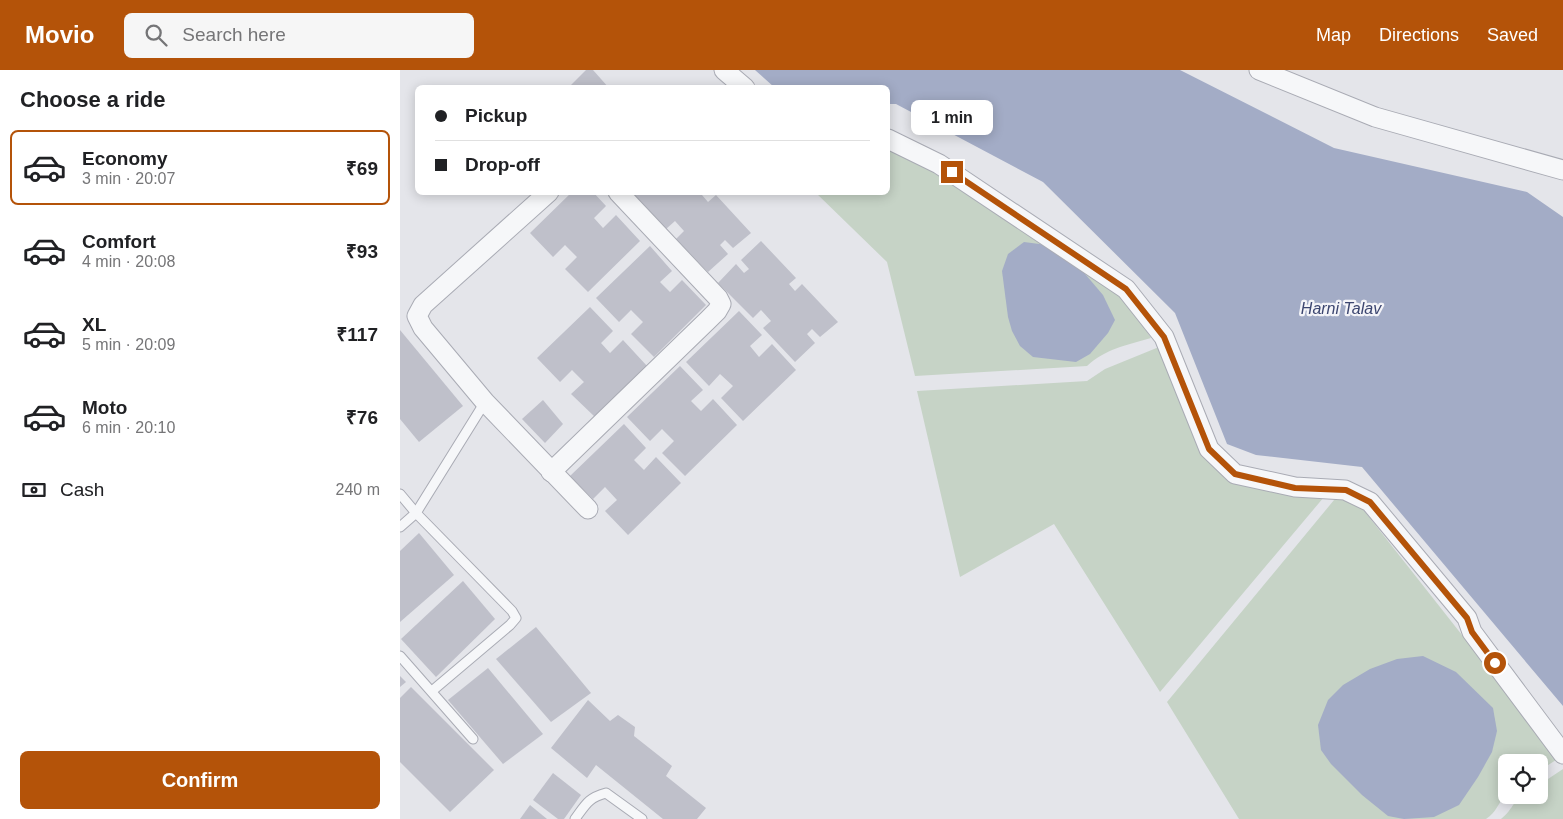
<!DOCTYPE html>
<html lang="en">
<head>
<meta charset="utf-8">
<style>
	body { margin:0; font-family:Arial,sans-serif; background:#f6f6f6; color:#202124; height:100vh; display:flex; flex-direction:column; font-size:19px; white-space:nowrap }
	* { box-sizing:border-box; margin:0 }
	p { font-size:16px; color:#757577 }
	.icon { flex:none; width:28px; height:28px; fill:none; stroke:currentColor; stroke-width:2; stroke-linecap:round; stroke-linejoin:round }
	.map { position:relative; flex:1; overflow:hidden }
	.drawer { display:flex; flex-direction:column; background:#fff; width:400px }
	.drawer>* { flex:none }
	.hud { position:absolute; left:15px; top:15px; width:475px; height:110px; border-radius:8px; box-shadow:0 2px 12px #0003; display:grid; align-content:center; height:110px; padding:0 20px; background:#fff }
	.tools { position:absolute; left:1098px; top:684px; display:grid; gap:10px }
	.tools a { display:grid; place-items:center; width:50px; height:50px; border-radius:8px; background:#fff; box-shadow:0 2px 12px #0003; font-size:25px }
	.end { position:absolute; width:22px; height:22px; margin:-11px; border:6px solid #b45309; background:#fff; box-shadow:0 0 0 2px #fff }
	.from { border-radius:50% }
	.bubble { position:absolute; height:35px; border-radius:8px; background:#fff; box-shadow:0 2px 12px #0003; font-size:16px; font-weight:700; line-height:35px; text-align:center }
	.hud b { display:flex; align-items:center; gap:18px; height:48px; font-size:19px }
	.hud b+b { border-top:1px solid #e0e0e0 }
	.hud i { width:12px; height:12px; background:#202124 }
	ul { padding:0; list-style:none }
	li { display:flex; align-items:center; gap:15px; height:75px; margin:0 10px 8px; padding:0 10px; border:2px solid transparent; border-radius:8px }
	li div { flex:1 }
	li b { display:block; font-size:19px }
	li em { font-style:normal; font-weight:700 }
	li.active { border-color:#b45309 }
	li>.icon { width:45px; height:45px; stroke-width:1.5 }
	h2 { padding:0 20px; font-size:22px; line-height:60px }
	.pay { display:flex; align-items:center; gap:12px; height:55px; padding:0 20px; font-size:19px }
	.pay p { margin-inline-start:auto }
	.cta { display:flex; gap:10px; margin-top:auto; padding:10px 20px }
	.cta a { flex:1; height:58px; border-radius:8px; background:#b45309; color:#fff; font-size:20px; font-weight:700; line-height:58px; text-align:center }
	header { display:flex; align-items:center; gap:30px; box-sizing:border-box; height:70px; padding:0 25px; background:#b45309; color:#fff }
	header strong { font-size:24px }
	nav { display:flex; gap:28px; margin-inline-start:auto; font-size:18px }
	.search { width:350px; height:45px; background:#f6f6f6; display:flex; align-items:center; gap:12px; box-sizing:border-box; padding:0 18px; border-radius:8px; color:#757577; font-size:19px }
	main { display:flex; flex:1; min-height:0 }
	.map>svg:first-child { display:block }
	.green { fill:#c6d3c6 }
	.water { fill:#a3acc6 }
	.building { fill:#bfc0ca }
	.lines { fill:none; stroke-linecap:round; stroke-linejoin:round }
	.service-casing { stroke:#a9abb4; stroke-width:11 }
	.minor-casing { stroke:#a9abb4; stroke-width:21 }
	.service { stroke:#f6f7f9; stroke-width:9 }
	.minor { stroke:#f6f7f9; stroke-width:19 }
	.route { stroke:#b45309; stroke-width:6 }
	.labels { text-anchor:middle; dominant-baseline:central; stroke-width:4.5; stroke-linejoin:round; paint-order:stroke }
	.water-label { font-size:16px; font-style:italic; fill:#3c4670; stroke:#f4f4f8 }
</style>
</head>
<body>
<header>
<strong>Movio</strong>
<div class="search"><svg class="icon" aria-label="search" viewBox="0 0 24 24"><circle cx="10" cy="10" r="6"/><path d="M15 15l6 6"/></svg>Search here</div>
<nav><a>Map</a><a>Directions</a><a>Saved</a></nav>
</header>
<main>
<section class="drawer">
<h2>Choose a ride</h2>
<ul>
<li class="active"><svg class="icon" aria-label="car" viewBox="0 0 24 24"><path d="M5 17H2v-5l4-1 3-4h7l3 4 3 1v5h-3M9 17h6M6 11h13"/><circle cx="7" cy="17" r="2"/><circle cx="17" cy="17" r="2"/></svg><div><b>Economy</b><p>3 min · 20:07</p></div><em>₹69</em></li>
<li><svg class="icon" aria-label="car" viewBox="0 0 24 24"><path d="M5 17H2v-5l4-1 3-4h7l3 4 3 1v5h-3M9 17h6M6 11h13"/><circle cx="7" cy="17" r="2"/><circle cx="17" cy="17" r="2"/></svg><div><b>Comfort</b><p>4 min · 20:08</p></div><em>₹93</em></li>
<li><svg class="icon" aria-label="car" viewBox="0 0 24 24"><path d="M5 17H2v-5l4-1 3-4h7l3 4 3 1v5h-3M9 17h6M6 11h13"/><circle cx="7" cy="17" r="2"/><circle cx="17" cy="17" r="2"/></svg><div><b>XL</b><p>5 min · 20:09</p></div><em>₹117</em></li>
<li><svg class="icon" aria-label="car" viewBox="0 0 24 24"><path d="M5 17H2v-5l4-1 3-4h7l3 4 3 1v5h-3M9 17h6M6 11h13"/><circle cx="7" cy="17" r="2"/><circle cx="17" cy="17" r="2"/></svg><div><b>Moto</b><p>6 min · 20:10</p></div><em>₹76</em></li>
</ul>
<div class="pay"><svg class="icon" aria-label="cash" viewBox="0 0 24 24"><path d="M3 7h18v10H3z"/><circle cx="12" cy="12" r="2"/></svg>Cash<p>240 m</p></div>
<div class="cta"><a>Confirm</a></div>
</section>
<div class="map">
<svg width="1163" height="749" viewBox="0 0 1163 749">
	<rect width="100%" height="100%" fill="#e4e5ea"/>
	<g class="green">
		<path d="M488 75 538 98 721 221 751 268C727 275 705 279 687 296L515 306 487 192 416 123 488 122Z"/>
		<polygon points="759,277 802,385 924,427 760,622 654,454 560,507 517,321 687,311 705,299"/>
		<path d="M939 424 958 433 1159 688 1139 701V692H1106V725C1097 734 1097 742 1086 749H839L767 632Z"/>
		<path d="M1163 699V749H1101C1119 734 1110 725 1139 725V715Z"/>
	</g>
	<g class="water">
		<polygon points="355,0 780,0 934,78 1127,122 1163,147 1163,636 962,397 856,385 827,374 775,243 643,112 496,34 488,34 488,18 374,17"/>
		<polygon points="624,172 647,175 680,198 703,225 715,250 708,263 690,284 676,292 633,287 620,276 612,261 608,247 602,201 608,184"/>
		<polygon points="1023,586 1056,602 1093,638 1097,661 1092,682 1078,707 1059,735 1034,747 1004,749 988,746 962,725 931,694 921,680 918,655 928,630 943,615 970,599 997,589"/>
	</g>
	<g class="building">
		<polygon points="186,0 193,0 209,18 170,18 169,17"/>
		<polygon points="172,122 193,122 206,136 194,148 203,158 216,145 240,171 188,222 165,199 177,187 165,175 153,187 130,163"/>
		<polygon points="230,122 305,122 302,125 308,132 316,125 351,163 333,178 325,170 320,175 328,184 308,202 276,169 284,161 275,151 266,159"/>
		<polygon points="361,171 396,208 389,214 395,221 402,214 438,252 420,267 412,259 407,264 415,273 395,292 363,258 371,251 361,240 353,248 318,213 336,194 344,203 349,199 341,190"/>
		<polygon points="250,176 272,201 260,212 270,222 282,210 306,235 254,287 231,264 243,252 231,240 219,252 196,228"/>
		<polygon points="190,237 213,261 201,273 210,283 223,270 247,296 195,347 171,324 184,312 172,300 160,312 137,288"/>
		<polygon points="339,241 362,265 350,276 359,287 372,274 396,300 343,351 321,328 333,316 320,304 309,316 286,292"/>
		<polygon points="0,260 63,336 19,372 0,349"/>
		<polygon points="280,296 303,320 291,331 301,341 313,329 337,355 285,406 262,383 274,371 262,359 250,371 227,347"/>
		<polygon points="143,330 163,354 145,373 122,349"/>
		<polygon points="224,354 246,378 234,390 244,400 256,387 281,413 228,465 205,441 217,430 205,417 193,429 170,406"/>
		<polygon points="19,463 54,505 0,552 0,481"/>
		<polygon points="63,511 95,549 36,607 1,569"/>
		<polygon points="136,557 191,623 151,652 96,589"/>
		<polygon points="88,598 143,664 103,694 48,630"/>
		<polygon points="0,606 6,612 0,617"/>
		<polygon points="11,617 94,700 50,742 0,692 0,628"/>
		<polygon points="188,630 210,651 218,645 235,657 234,666 272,696 266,706 306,738 297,749 263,749 196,695 187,708 151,678"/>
		<polygon points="153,703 181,725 164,749 158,749 133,730"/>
		<polygon points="130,735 147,749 120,749"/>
	</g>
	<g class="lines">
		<g class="service-casing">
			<g id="service">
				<polyline points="0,424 16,443 112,541 116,548 110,555 32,621"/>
				<polyline points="0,457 16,443 85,332"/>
				<polyline points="0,586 73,669"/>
				<path d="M175 749C186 734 188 728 206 723L242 749"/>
			</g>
		</g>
		<g class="minor-casing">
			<g id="minor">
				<polyline points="324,0 345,18"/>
				<polyline points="859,0 975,47 1163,100"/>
				<polyline points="488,69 539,94 726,219 764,267 809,379 835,404 895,417 945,420 970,432 1067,548 1072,562 1163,684"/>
				<polyline points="149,122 23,235 17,246 23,258 85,332 188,439"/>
				<polyline points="151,402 308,250 317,241 321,234 318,228 218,122"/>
			</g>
		</g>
		<use href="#service" class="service"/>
		<use href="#minor" class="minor"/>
	</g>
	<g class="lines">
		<polyline class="route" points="552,102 726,219 764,267 809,379 835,404 895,418 946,420 970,432 1067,548 1072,562 1095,593"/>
	</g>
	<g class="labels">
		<g class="water-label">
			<text x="941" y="238">Harni Talav</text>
		</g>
	</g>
</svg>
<div class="tools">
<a><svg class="icon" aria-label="locate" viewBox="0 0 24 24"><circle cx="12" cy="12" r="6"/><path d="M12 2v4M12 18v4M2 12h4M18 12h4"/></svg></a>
</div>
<i class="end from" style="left:1095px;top:593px"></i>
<i class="end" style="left:552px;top:102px"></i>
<div class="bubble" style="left:511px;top:30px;width:82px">1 min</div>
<div class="hud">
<b><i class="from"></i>Pickup</b>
<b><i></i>Drop-off</b>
</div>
</div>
</main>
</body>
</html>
